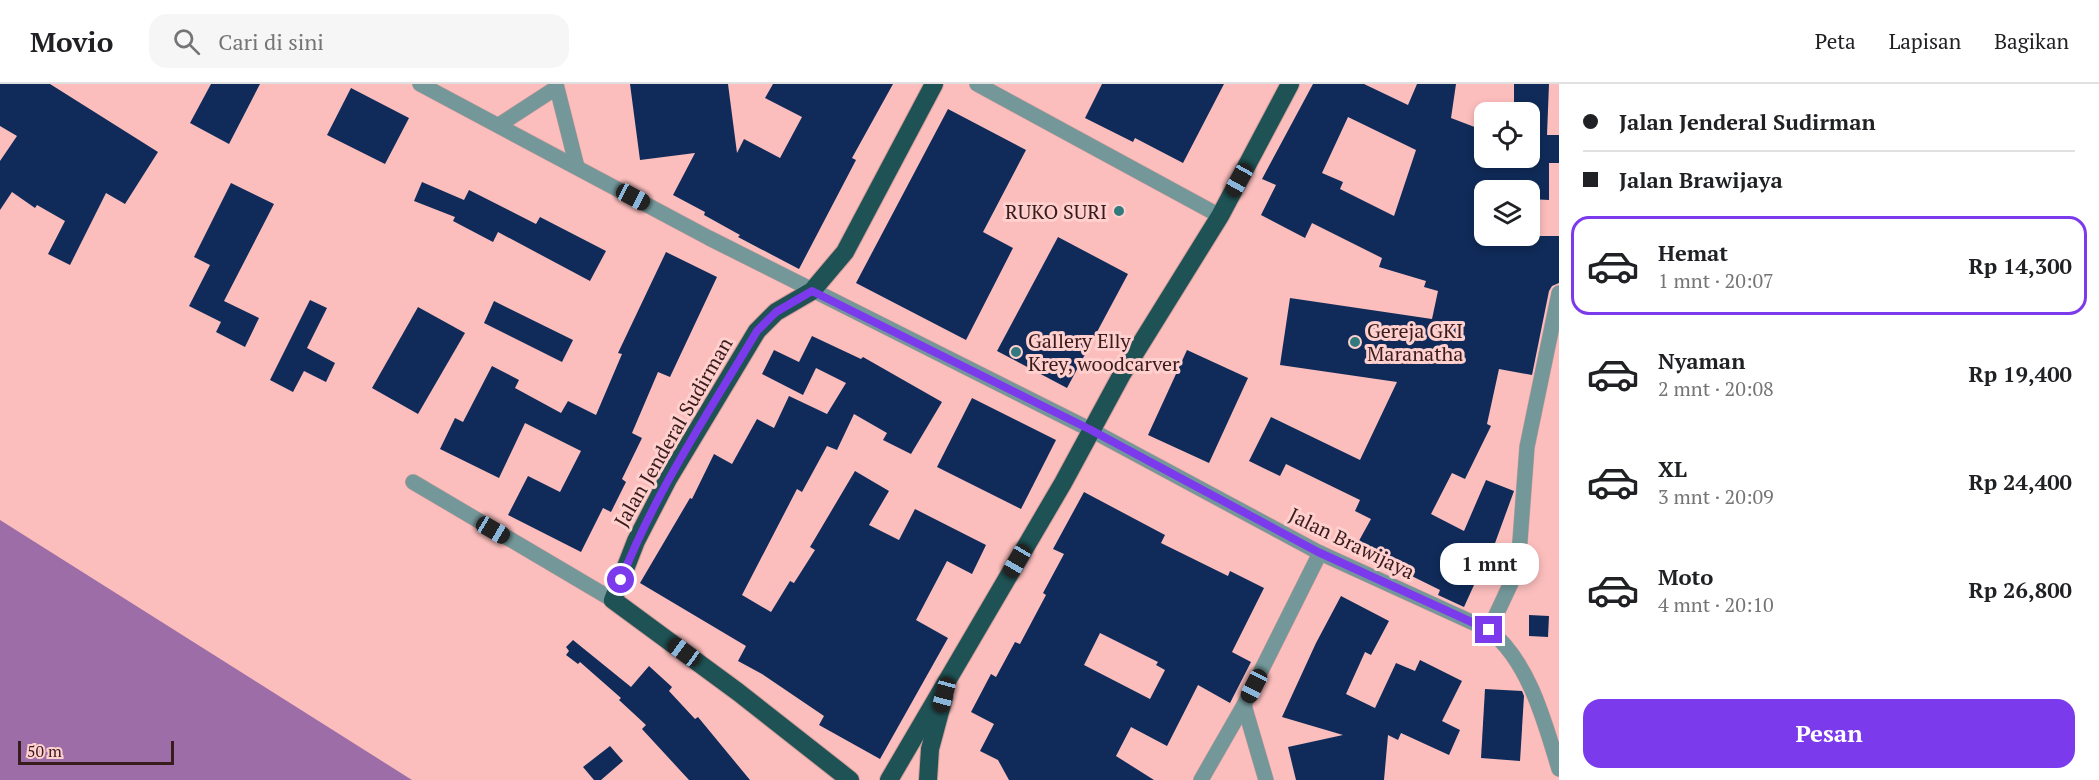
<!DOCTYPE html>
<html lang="id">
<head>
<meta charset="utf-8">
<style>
	body { margin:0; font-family:"PT Serif",serif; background:#f6f6f6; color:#202124; height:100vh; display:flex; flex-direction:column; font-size:22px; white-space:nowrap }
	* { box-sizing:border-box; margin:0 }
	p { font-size:20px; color:#757577 }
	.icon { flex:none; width:33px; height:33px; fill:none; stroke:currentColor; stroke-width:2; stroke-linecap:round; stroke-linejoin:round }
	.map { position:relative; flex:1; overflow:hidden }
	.panel { display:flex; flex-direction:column; background:#fff; width:540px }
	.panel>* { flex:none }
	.hud { display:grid; align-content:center; height:132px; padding:0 24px; background:#fff }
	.tools { position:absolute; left:1474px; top:18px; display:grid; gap:12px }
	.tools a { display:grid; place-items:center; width:66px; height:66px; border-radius:12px; background:#fff; box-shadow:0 3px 9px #0003; font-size:30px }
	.scale { position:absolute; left:18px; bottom:15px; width:156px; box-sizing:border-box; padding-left:6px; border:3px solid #381c1c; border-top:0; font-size:16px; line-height:21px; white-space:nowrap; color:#381c1c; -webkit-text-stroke:4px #ffd0ce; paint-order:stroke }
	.end { position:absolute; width:27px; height:27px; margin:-14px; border:8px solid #7c3aed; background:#fff; box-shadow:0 0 0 3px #fff }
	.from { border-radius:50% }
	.bubble { position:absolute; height:42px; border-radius:18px; background:#fff; box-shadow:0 3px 9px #0003; font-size:20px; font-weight:800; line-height:42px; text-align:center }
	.car { position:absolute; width:18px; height:36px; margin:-18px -9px; border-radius:8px; box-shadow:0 0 4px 2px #0007; background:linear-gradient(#222 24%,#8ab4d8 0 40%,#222 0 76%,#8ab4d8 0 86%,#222 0) }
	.hud b { display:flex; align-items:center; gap:21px; height:57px; font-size:22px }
	.hud b+b { border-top:2px solid #e0e0e0 }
	.hud i { width:15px; height:15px; background:#202124 }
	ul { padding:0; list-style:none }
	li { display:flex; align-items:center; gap:18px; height:99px; margin:0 12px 9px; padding:0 12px; border:3px solid transparent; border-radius:18px }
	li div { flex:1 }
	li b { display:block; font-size:22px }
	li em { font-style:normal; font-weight:800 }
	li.on { border-color:#7c3aed }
	li>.icon { width:54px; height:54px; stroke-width:1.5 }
	.action { display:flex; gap:12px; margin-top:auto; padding:12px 24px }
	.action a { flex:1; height:69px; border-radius:18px; background:#7c3aed; color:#fff; font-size:24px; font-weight:800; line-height:69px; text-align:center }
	header { display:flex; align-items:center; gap:36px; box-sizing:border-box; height:84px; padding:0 30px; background:#fff; border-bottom:2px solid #e0e0e0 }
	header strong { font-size:28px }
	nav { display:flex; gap:33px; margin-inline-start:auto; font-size:21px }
	.search { width:420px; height:54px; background:#f6f6f6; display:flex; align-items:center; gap:15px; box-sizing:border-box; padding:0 21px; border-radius:18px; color:#757577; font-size:22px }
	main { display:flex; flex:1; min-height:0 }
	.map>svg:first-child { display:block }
	.water { fill:#9c6da6 }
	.building { fill:#102b59; fill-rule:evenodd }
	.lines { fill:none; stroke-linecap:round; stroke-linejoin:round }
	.minor-casing { stroke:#d49e9d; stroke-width:16 }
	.highway-casing { stroke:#d49e9d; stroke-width:20 }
	.minor { stroke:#74989a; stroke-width:15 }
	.highway { stroke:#1f5254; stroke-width:18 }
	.route { stroke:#7c3aed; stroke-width:8 }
	.poi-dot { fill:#317b7e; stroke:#ffd0ce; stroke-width:2 }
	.labels { text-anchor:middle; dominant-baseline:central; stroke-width:6; stroke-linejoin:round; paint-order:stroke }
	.poi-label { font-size:20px; fill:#381c1c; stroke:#ffd0ce; text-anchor:start }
	.street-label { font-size:20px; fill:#381c1c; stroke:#ffd0ce }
</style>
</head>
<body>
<header>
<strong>Movio</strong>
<div class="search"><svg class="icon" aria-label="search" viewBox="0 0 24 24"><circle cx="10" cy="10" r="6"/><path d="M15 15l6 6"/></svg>Cari di sini</div>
<nav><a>Peta</a><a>Lapisan</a><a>Bagikan</a></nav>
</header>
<main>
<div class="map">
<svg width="1559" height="696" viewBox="0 0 1559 696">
	<rect width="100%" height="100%" fill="#fbbebd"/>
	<polygon class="water" points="0,436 412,696 0,696"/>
	<g class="building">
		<polygon points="0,0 50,0 158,68 125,120 106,109 70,181 48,170 65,137 37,121 35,124 12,108 0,126 0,77 17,52 0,42"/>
		<polygon points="211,0 260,0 229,60 190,39"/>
		<polygon points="630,0 728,0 737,69 744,55 780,74 802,33 765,14 773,0 893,0 852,74 856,76 799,185 738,153 740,151 704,131 705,128 673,111 695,69 640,76"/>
		<polygon points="1102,0 1224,0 1183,79 1135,54 1133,58 1085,34"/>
		<path d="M1313 0H1364L1408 21 1417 0H1456L1451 34 1485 47V74H1530V28H1514V0H1549L1547 51H1559V79H1549V116L1530 115V106H1485V152H1559V199L1552 202 1549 207 1532 291 1499 285 1487 340 1491 342 1465 395 1452 389 1431 430 1464 447 1486 396 1514 407 1483 492 1479 490 1464 523 1438 511 1440 506 1355 464 1371 435 1355 427 1360 416 1286 380 1280 392 1249 377 1271 333 1360 376 1397 298 1280 281 1290 214 1432 235 1438 207 1424 203 1426 197 1379 183 1382 174 1312 139 1305 154 1261 131 1276 101 1262 95ZM1348 33 1416 66 1394 132 1340 105 1343 98 1322 89Z"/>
		<polygon points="351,4 409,34 385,80 327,51"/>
		<polygon points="948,25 1026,66 983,148 1013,164 966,256 856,199"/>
		<polygon points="422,98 464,116 469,106 536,140 540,133 606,167 590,197 498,148 493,158 453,137 455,133 414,117"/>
		<polygon points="231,99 274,120 224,217 259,234 245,263 216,248 221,238 189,222 210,181 194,173"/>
		<polygon points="1058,153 1128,190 1067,304 997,267"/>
		<polygon points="666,168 717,193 670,293 658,288 632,349 642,354 622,395 626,398 611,428 603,424 581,468 508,431 528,392 560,408 581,367 525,339 499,394 440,365 455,334 463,338 492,282 519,296 515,304 561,329 568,317 596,331 622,270 618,269"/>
		<polygon points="310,216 327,224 307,264 335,279 326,298 304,287 293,308 270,296"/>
		<polygon points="494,217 573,256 562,278 484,239"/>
		<polygon points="418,223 465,249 418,330 372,304"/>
		<polygon points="812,252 861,275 863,273 942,318 911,370 883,356 887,349 854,330 837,366 827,362 802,408 797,405 742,511 771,528 790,497 794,499 815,466 810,463 855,387 889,407 869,441 899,456 915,425 986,461 972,490 947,477 916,536 948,554 880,675 819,641 824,632 762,590 738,577 746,562 640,499 690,414 692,415 714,370 732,380 757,335 774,344 789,312 827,330 846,299 816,284 803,311 762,290 774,266 799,278"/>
		<polygon points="1187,266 1248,294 1209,379 1148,351"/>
		<polygon points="972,314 1056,356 1021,425 937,383"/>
		<path d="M1084 408 1165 451 1161 459 1228 492 1230 487 1264 504 1232 568 1251 578 1230 619 1198 601 1167 662 1131 643 1116 672 1154 696H1009L998 676 980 667 994 640 971 628 991 590 996 593 1015 558 1020 560 1046 511 1043 509 1064 470 1053 465ZM1100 549 1158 578 1156 581 1165 586 1150 615 1084 581Z"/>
		<polygon points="1341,512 1389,537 1371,571 1365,568 1346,610 1375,624 1396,579 1415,587 1420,576 1462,597 1442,637 1460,646 1449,671 1401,649 1398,656 1388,651 1384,696 1296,696 1288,663 1343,651 1282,633 1316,559"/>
		<polygon points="1529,531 1549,532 1548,553 1529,552"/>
		<polygon points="573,556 631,603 649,582 672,603 669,607 695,635 698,633 750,696 689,696 642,645 646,641 619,616 621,614 580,578 578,580 566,571 569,567 566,563"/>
		<polygon points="1485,605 1522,607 1524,612 1520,677 1481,674"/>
		<polygon points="610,662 623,677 601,696 594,696 583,683"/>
	</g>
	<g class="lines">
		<g class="minor-casing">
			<g id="minor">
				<path d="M420 0 709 154 1091 346 1318 468 1489 546C1529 577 1545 639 1559 685"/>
				<polyline points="556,0 577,83"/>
				<polyline points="977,0 1220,132"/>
				<polyline points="499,41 556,4"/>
				<polyline points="413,398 613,516"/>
				<polyline points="1489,546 1518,484 1527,363 1559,209"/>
				<polyline points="1244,621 1266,696"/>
				<polyline points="1201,696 1244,621 1320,469"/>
			</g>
		</g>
		<g class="highway-casing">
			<g id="highway">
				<polyline points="850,696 738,608 613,516 636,457 668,395 757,247 776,228 812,207 845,168 934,0"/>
				<polyline points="889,696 1063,399 1122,290 1220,132 1290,0"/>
				<polyline points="928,696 930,665 944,613"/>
			</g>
		</g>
		<use href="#minor" class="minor"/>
		<use href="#highway" class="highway"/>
	</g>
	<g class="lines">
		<path class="route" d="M621 496C655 408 709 328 757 247L776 228 812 207 1091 346 1318 468 1489 546"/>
	</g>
	<g class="poi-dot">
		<circle cx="1119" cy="127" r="6"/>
		<circle cx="1355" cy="258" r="6"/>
		<circle cx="1016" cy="268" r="6"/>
	</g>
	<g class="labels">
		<g class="poi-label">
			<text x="1107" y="127" text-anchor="end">RUKO SURI</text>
			<text x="1367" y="246">Gereja GKI<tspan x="1367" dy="23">Maranatha</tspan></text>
			<text x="1028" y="256">Gallery Elly<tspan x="1028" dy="23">Krey, woodcarver</tspan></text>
		</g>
		<g class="street-label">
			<text transform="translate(673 348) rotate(-60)">Jalan Jenderal Sudirman</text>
			<text transform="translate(1352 459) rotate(26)">Jalan Brawijaya</text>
		</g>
	</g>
</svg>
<div class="tools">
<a><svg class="icon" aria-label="locate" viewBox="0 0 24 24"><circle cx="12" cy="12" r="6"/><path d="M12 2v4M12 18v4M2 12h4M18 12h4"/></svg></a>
<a><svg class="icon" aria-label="layers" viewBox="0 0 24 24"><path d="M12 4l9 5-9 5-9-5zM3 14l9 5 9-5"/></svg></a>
</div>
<div class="scale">50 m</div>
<i class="end from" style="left:621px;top:496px"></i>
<i class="end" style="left:1489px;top:546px"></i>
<div class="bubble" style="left:1440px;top:459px;width:99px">1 mnt</div>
<i class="car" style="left:1239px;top:96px;rotate:209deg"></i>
<i class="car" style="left:633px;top:113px;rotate:118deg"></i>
<i class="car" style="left:493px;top:446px;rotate:120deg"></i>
<i class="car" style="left:1017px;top:477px;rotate:210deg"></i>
<i class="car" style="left:684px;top:568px;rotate:306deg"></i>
<i class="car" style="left:1254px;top:602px;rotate:207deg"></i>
<i class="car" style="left:944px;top:611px;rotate:195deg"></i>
</div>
<section class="panel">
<div class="hud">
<b><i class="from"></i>Jalan Jenderal Sudirman</b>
<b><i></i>Jalan Brawijaya</b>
</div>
<ul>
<li class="on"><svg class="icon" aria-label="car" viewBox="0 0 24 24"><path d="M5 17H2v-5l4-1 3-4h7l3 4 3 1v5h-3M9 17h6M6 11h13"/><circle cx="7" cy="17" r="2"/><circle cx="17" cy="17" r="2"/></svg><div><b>Hemat</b><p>1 mnt · 20:07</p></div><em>Rp 14,300</em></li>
<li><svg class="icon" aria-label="car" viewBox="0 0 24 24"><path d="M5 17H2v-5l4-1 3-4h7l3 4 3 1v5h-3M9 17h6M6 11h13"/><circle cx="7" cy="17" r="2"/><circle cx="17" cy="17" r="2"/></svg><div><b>Nyaman</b><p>2 mnt · 20:08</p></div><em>Rp 19,400</em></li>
<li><svg class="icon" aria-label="car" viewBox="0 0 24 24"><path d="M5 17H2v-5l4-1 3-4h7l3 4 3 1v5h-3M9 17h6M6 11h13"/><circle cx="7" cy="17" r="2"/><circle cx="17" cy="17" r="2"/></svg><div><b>XL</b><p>3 mnt · 20:09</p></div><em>Rp 24,400</em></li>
<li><svg class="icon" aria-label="car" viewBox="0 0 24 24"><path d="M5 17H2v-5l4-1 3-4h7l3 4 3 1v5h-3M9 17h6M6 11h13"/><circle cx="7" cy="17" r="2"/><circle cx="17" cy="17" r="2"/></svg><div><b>Moto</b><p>4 mnt · 20:10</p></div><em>Rp 26,800</em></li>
</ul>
<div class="action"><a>Pesan</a></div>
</section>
</main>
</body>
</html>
